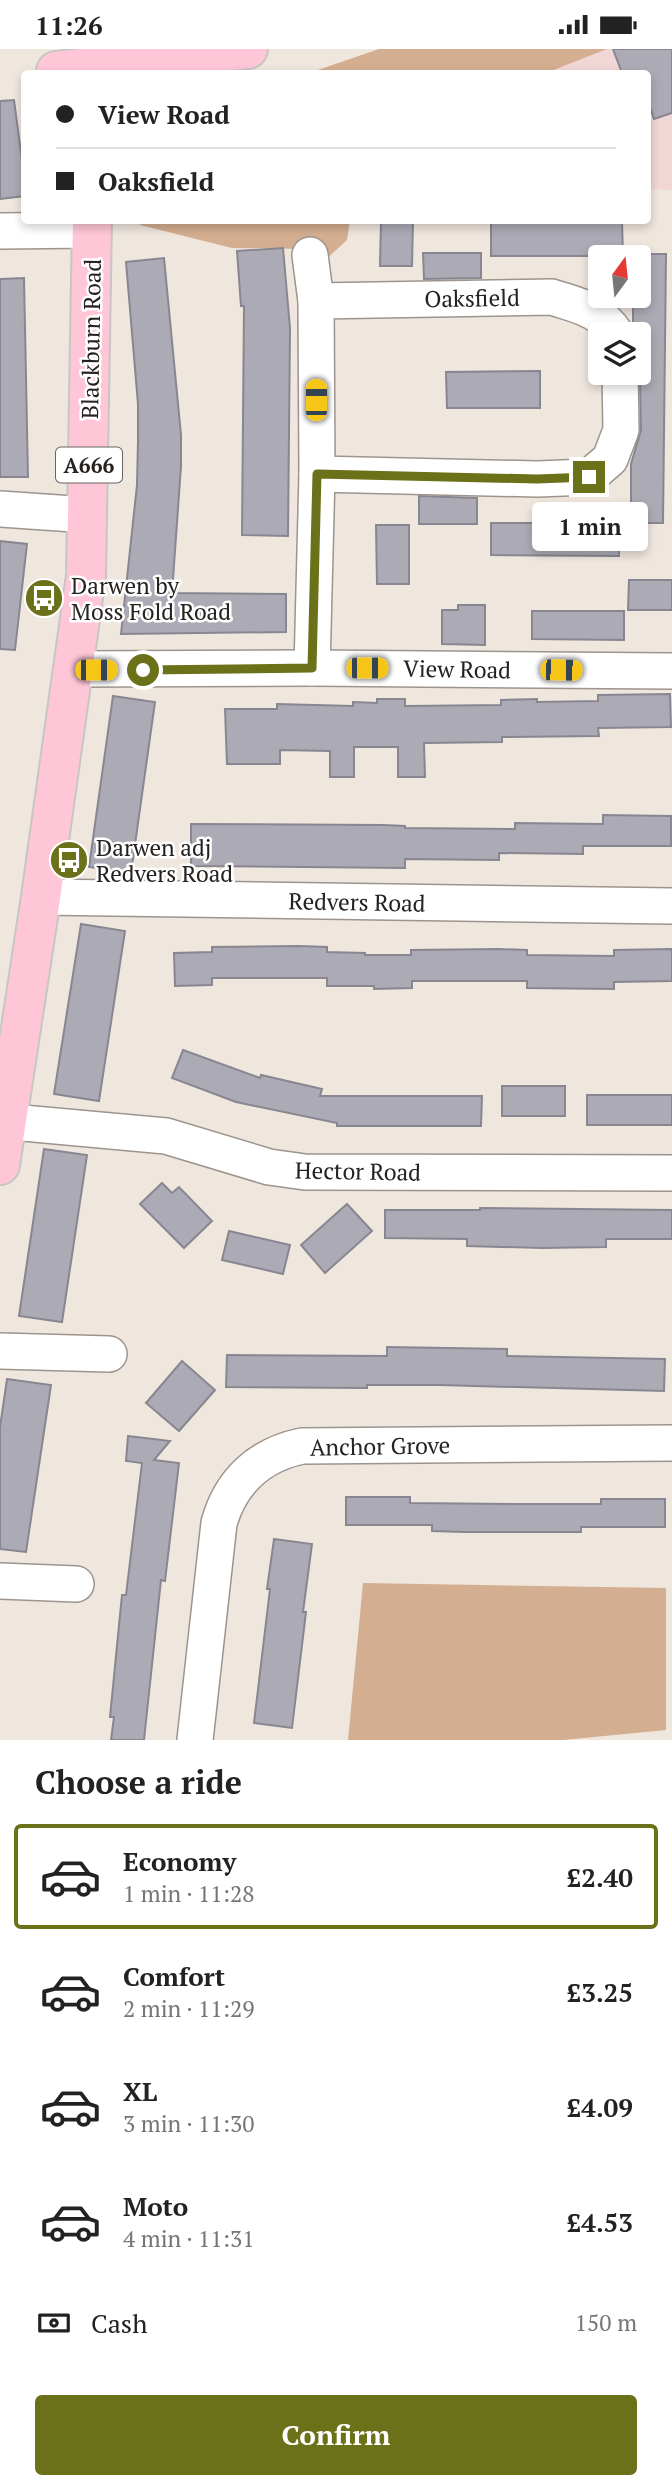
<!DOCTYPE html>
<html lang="en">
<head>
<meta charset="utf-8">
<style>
	body { margin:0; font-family:"PT Serif",serif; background:#f6f6f6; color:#222; height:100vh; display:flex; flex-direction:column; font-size:26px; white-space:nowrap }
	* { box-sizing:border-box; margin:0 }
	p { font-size:23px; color:#767676 }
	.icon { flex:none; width:38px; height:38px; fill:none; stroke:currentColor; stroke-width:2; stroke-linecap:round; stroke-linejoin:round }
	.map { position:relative; height:1691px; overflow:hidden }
	.side { display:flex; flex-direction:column; background:#fff; flex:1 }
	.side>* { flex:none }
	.hud { position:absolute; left:21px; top:21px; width:630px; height:154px; border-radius:7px; box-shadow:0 4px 10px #0003; display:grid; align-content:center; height:154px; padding:0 35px; background:#fff }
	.needle { width:46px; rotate:15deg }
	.tools { position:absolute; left:588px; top:196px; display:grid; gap:14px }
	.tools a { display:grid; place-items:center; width:63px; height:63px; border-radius:7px; background:#fff; box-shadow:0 4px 10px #0003; font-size:35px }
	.end { position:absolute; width:32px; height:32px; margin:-16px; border:9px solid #6b7118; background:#fff; box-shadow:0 0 0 4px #fff }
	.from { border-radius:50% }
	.bubble { position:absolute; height:49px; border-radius:7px; background:#fff; box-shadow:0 4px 10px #0003; font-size:23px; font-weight:800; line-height:49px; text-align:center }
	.car { position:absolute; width:21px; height:42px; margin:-21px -10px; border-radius:9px; box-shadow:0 0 5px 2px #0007; background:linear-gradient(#f5c518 24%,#345 0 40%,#f5c518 0 76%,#345 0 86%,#f5c518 0) }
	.hud b { display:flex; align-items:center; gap:24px; height:66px; font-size:26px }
	.hud b+b { border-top:2px solid #e0e0e0 }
	.hud i { width:18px; height:18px; background:#222 }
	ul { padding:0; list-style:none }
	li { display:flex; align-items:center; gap:21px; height:105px; margin:0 14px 10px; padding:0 21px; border:4px solid transparent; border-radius:7px }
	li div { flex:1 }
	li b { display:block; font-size:26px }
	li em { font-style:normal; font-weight:800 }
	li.on { border-color:#6b7118 }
	li>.icon { width:63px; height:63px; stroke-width:1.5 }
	h2 { padding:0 35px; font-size:32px; line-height:84px }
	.pay { display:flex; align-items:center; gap:18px; height:77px; padding:0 35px; font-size:26px }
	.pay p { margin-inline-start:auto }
	.primary-button { display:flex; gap:14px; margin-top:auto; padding:14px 35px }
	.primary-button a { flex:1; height:80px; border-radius:7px; background:#6b7118; color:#fff; font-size:28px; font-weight:800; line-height:80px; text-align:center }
	.status { display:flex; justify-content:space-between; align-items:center; height:49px; padding:0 35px; background:#fff; direction:ltr }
	.status svg { height:19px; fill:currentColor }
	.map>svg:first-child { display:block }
	.commercial { fill:#f1d6d6 }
	.green { fill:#d4ae90 }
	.building { fill:#acaab4; stroke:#888690; stroke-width:2 }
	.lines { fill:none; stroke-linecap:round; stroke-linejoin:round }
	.minor-casing { stroke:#9d948d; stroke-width:38 }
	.trunk-casing { stroke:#c7c6c5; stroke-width:42 }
	.minor { stroke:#fff; stroke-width:35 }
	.trunk { stroke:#fec6d6; stroke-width:38 }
	.route { stroke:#6b7118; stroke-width:9 }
	.labels { text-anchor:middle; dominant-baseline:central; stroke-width:5; stroke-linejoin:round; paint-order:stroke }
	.shield { fill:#fff; stroke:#676462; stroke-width:2 }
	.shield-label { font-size:21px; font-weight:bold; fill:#26221f }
	.street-label { font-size:23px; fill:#26221f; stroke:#fff }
	.poi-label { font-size:23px; fill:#26221f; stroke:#fff; text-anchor:start }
</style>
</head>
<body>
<div class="status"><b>11:26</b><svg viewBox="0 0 49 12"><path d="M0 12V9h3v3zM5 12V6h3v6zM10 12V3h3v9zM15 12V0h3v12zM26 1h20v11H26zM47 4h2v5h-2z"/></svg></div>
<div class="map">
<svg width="672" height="1691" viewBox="0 0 672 1691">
	<rect width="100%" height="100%" fill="#efe6de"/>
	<polygon class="commercial" points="607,0 672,0 672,141 648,140 648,24 546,24"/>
	<g class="green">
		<polygon points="379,0 607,0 546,24 309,24"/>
		<polygon points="141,172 350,172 347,191 323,213 304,200 232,199 140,176"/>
		<polygon points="363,1534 666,1539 666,1681 563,1691 348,1691"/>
	</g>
	<g class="building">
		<polygon points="613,0 672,0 672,64 654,70 648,52 648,24 622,24"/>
		<polygon points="14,51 24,126 24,147 0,150 0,52"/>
		<polygon points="381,172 413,172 412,217 380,217"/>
		<polygon points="622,172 623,207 491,207 491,173"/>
		<polygon points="283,199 290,279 288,487 242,486 244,257 241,257 237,202"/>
		<polygon points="423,204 481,204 481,229 424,230"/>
		<polygon points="632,205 666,205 663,474 631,474 631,415 641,381 639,285 636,285 633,275 633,247 639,247 639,208 632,208"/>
		<polygon points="164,209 181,386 181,417 172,544 286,545 286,583 121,585 137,436 138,392 138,355 126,213"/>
		<polygon points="24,229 28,428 0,428 0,230"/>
		<polygon points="540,322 540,359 447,359 446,323"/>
		<polygon points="419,447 477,449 477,475 419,475"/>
		<polygon points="491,474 618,474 619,507 491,506"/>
		<polygon points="376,476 409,476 409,535 377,535"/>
		<polygon points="0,492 27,495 15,601 0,600"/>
		<polygon points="629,531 672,531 672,561 628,561"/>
		<polygon points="458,556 485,556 485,596 442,595 442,561 458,561"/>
		<polygon points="532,562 624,562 624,591 532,590"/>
		<polygon points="670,645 671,678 598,679 599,687 502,688 502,693 424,694 425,728 398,728 398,698 354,698 354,728 330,728 330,702 280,701 280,715 227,715 225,660 277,660 277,655 353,657 353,653 377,654 377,650 405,650 405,657 501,656 501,651 537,650 537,653 598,652 598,646"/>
		<polygon points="113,647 155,653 131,824 89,818"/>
		<polygon points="603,766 671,767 671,797 583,797 583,805 499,804 499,811 405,810 405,819 191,817 191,775 384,776 405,777 405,779 515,780 515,774 603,775"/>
		<polygon points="81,875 125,882 99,1052 54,1045"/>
		<polygon points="299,897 327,898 327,903 365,904 365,906 411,906 411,901 499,900 527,901 527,906 614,907 614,901 672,900 672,932 614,933 614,940 527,939 527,932 412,932 412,939 374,940 374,937 327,937 327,929 212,929 212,936 175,937 174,904 212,903 212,898"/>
		<polygon points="183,1001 260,1029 261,1026 322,1040 320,1047 482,1047 481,1077 337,1077 337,1074 236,1053 172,1029"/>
		<rect x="502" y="1037" width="63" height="30"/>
		<rect x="587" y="1046" width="85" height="30"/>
		<polygon points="44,1100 87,1106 62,1273 19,1267"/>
		<polygon points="162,1134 172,1144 179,1138 212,1172 184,1199 140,1155"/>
		<polygon points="347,1155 372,1182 325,1224 301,1196"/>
		<polygon points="480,1159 672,1161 672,1190 606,1190 606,1198 542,1199 467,1197 467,1190 385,1189 385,1161 480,1161"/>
		<polygon points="229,1182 290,1196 283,1225 222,1211"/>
		<polygon points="387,1298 507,1300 507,1307 665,1310 664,1342 439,1336 367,1336 367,1339 226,1338 227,1306 387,1307"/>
		<polygon points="182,1312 215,1341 179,1382 146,1354"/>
		<polygon points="7,1330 51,1336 26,1503 0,1500 0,1378"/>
		<polygon points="128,1387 170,1392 154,1411 179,1414 165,1532 161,1531 144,1691 111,1691 114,1668 110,1668 122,1546 126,1546 142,1414 126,1412"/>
		<polygon points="346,1448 410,1448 410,1454 517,1455 601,1455 601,1450 665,1450 665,1478 581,1478 581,1483 464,1483 432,1482 432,1476 346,1476"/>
		<polygon points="274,1490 312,1495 303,1563 306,1563 292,1679 254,1674 270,1540 267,1540"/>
	</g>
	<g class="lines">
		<g class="minor-casing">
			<g id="minor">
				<polyline points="0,182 92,181"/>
				<polyline points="310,206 316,252 317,425 312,619"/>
				<path d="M316 252 552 248C579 257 600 260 616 285"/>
				<polyline points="317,425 537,430 589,428 610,410 621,381 620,324"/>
				<polyline points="0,460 88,466"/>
				<polyline points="75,620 312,619 672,622"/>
				<polyline points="41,848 672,857"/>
				<polyline points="0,1072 166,1087 269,1118 305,1123 672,1124"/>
				<polyline points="0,1302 109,1305"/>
				<polyline points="0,1532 76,1535"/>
				<path d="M195 1691 219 1474C231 1432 259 1406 302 1397L672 1394"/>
			</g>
		</g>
		<g class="trunk-casing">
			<g id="trunk">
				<polyline points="56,22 248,0"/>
				<polyline points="0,1116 41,848 86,527 92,172"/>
			</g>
		</g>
		<use href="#minor" class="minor"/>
		<use href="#trunk" class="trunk"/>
	</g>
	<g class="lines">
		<polyline class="route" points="143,621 312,619 317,425 537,430 589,428"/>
	</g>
	<defs>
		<g id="bus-disc" transform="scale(2.0125)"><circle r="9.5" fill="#6b7118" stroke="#fff"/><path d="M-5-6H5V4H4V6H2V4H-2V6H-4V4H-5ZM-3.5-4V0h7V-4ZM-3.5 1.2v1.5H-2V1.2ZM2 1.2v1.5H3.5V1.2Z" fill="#fff"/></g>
	</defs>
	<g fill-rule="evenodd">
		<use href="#bus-disc" x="44" y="549"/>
		<use href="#bus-disc" x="69" y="811"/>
	</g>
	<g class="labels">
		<rect class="shield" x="56" y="398.5" width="66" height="35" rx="5"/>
		<g class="shield-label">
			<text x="89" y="416">A666</text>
		</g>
		<g class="street-label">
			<text transform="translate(472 249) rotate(-1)">Oaksfield</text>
			<text transform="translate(91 290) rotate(-89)">Blackburn Road</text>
			<text transform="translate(457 620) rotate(1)">View Road</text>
			<text transform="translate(357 853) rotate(1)">Redvers Road</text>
			<text transform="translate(358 1122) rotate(1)">Hector Road</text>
			<text transform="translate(380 1397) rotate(-1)">Anchor Grove</text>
		</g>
		<g class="poi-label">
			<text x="71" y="536">Darwen by<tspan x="71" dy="26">Moss Fold Road</tspan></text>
			<text x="96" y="798">Darwen adj<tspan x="96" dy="26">Redvers Road</tspan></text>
		</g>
	</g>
</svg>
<div class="tools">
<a><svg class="needle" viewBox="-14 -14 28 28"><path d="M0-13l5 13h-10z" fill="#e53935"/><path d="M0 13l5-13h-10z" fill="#767676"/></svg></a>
<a><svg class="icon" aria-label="layers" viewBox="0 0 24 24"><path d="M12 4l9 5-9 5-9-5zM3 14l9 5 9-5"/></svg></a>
</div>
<i class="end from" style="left:143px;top:621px"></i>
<i class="end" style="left:589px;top:428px"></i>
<div class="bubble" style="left:532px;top:453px;width:116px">1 min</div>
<i class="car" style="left:316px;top:351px;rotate:0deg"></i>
<i class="car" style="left:367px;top:619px;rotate:90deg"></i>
<i class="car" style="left:96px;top:621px;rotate:90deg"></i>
<i class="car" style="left:561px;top:621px;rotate:91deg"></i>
<div class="hud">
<b><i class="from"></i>View Road</b>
<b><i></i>Oaksfield</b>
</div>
</div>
<section class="side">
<h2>Choose a ride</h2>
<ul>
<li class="on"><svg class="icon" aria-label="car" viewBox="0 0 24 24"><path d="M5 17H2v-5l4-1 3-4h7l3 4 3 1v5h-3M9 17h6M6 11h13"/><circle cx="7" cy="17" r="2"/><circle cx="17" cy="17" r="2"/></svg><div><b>Economy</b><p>1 min · 11:28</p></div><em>£2.40</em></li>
<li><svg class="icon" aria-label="car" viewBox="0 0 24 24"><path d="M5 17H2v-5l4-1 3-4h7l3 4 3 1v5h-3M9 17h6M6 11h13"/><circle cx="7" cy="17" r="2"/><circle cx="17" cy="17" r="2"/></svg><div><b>Comfort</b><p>2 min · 11:29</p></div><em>£3.25</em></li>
<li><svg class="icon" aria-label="car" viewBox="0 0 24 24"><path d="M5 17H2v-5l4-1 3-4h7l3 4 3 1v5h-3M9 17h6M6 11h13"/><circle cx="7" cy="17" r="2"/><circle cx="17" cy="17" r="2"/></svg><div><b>XL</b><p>3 min · 11:30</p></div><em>£4.09</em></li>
<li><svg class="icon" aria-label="car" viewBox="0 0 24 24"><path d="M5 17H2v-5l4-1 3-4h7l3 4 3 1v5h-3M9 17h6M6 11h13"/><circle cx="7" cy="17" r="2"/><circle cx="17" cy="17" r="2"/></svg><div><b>Moto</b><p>4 min · 11:31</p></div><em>£4.53</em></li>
</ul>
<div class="pay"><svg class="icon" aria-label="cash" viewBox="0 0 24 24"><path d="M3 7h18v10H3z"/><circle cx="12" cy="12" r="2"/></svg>Cash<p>150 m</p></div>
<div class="primary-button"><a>Confirm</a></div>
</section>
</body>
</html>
